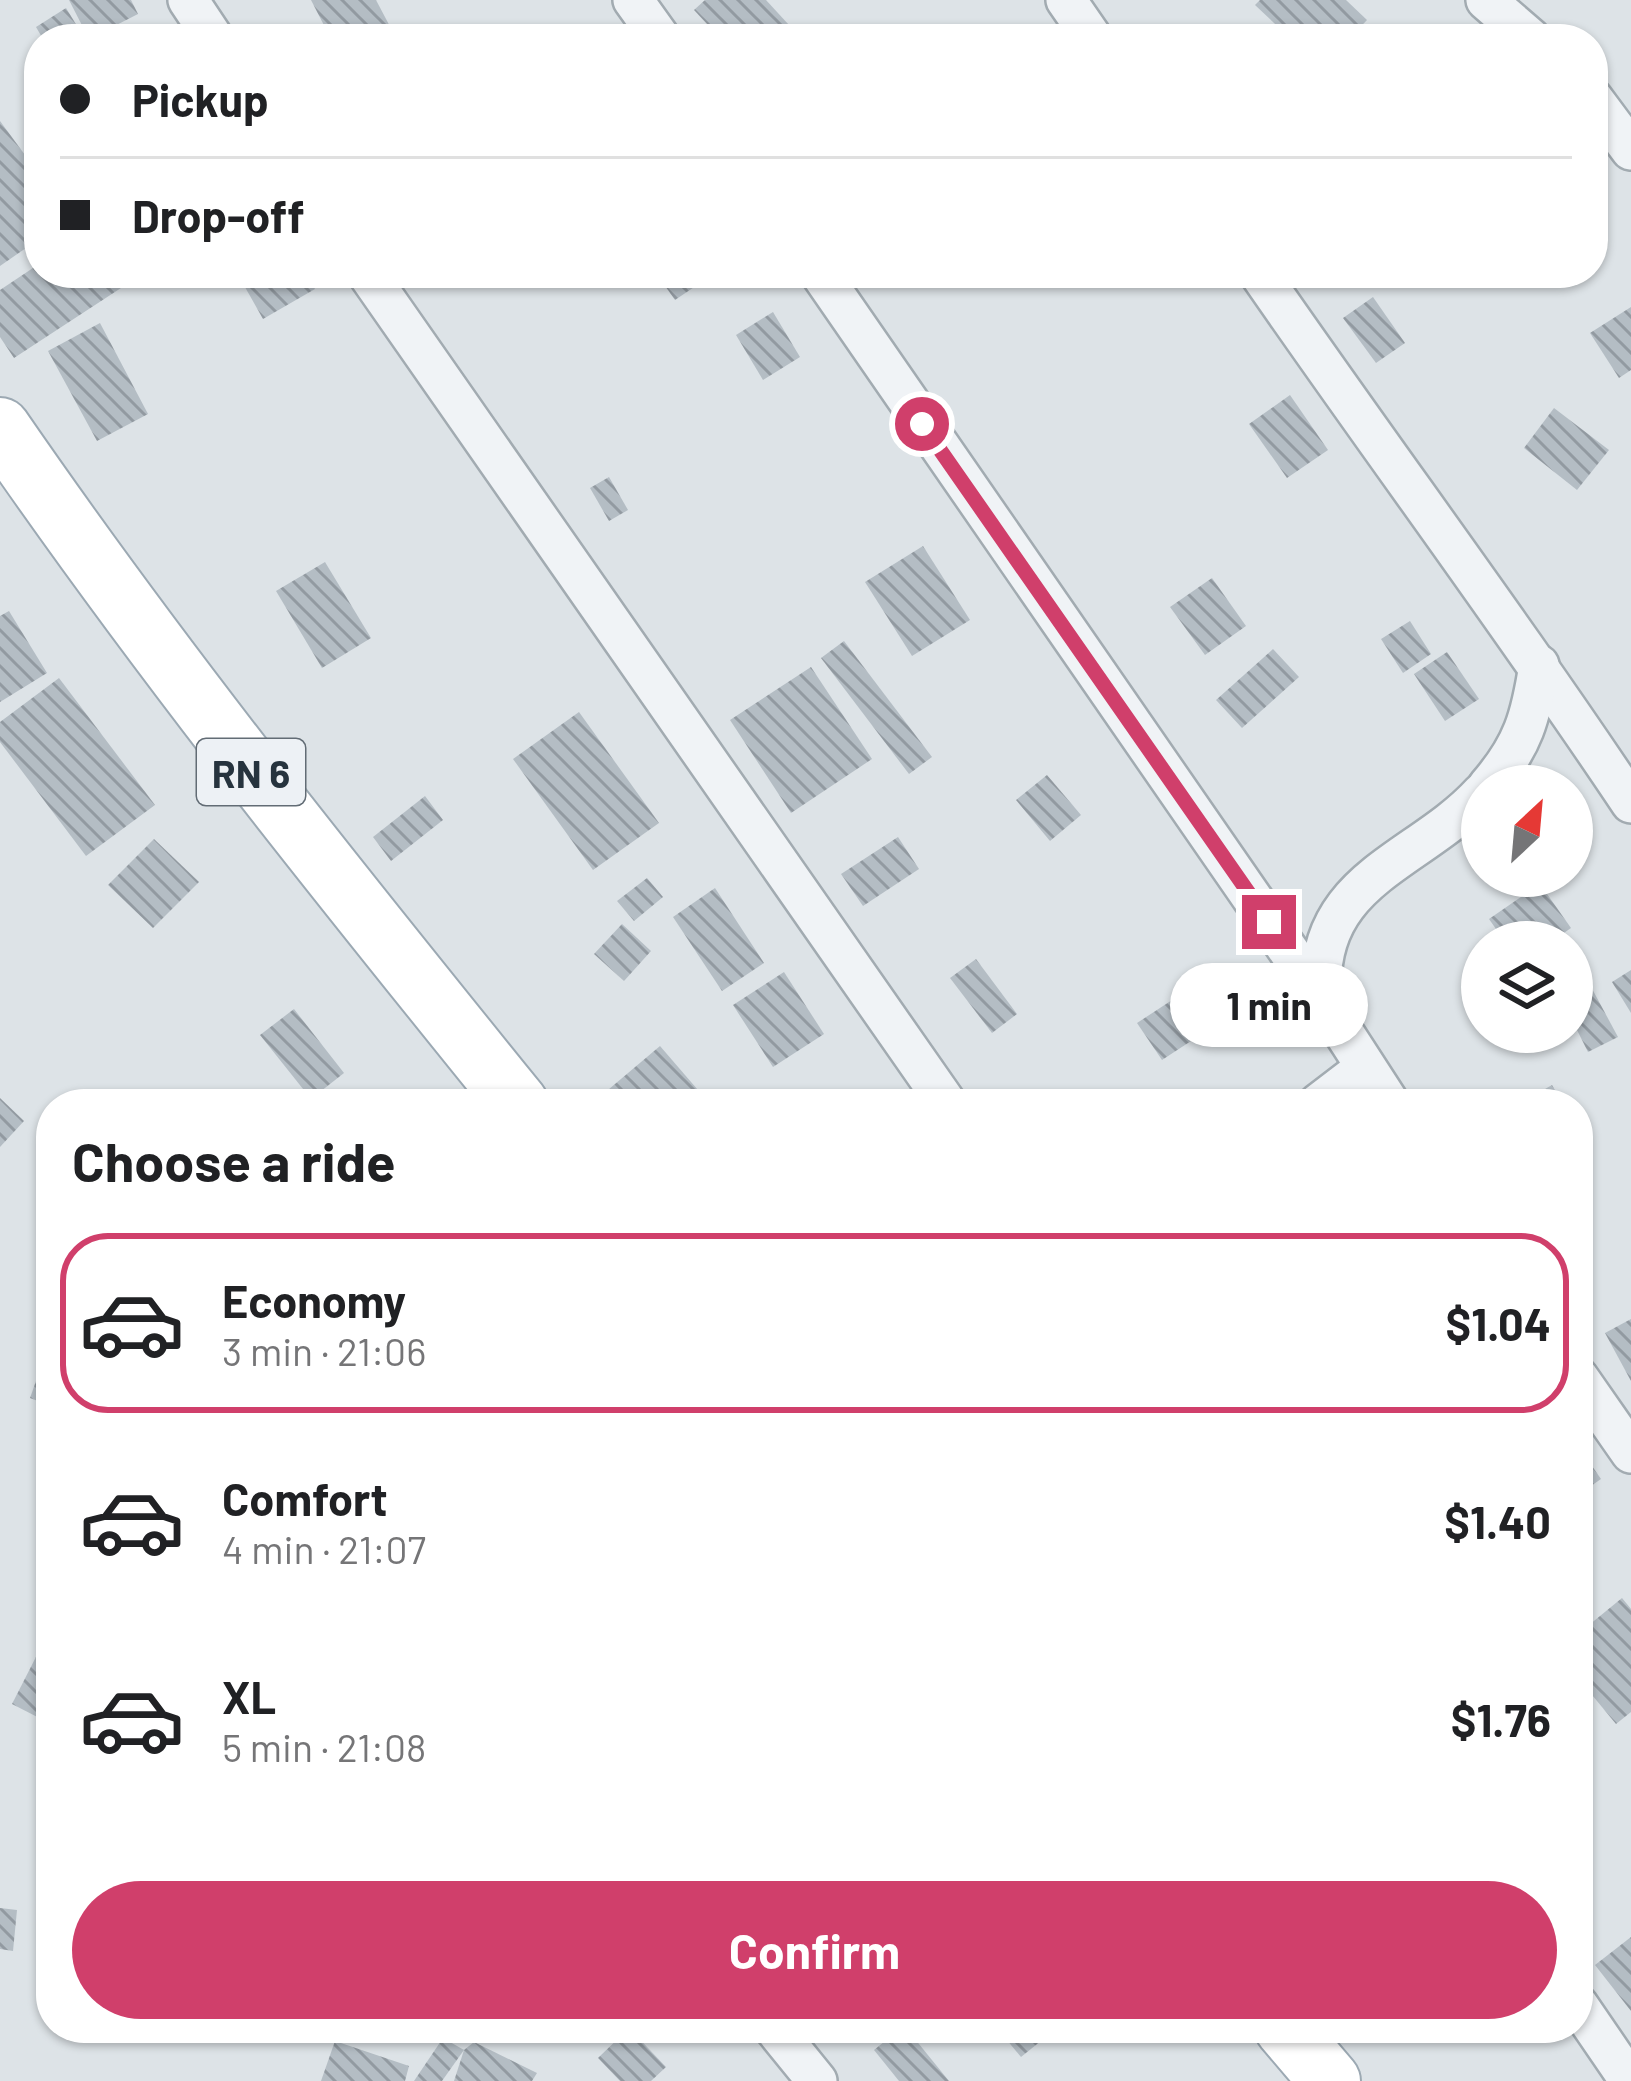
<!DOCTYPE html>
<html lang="en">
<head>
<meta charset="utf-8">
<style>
	body { margin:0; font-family:Barlow,sans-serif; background:#f6f6f6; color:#202124; height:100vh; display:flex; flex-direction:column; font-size:45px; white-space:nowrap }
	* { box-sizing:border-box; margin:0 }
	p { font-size:39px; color:#757577 }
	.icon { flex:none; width:66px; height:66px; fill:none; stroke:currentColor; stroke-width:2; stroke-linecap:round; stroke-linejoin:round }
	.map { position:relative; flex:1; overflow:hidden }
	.details { position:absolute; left:36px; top:1089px; width:1557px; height:954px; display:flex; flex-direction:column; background:#fff; border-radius:48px; box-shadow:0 3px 9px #0004 }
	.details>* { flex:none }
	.banner { position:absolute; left:24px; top:24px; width:1584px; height:264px; border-radius:48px; box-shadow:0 3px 9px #0004; display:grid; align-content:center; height:264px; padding:0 36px; background:#fff }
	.needle { width:78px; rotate:26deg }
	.controls { position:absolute; left:1461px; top:765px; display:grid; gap:24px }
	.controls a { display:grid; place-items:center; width:132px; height:132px; border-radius:50%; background:#fff; box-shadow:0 3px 9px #0004; font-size:60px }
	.end { position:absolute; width:54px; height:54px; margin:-27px; border:15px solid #d03f6b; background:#fff; box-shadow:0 0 0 6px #fff }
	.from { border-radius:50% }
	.bubble { position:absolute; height:84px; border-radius:42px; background:#fff; box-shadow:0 3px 9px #0004; font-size:39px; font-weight:700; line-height:84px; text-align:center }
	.banner b { display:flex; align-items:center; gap:42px; height:114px; font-size:45px }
	.banner b+b { border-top:3px solid #e0e0e0 }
	.banner i { width:30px; height:30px; background:#202124 }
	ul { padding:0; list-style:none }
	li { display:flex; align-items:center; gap:36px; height:180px; margin:0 24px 18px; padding:0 12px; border:6px solid transparent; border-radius:48px }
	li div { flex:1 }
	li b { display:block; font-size:45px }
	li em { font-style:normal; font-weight:700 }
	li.selected { border-color:#d03f6b }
	li>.icon { width:108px; height:108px; stroke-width:1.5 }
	h2 { padding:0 36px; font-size:54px; line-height:144px }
	.primary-button { display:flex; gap:24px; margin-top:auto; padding:24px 36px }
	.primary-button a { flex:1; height:138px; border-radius:72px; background:#d03f6b; color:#fff; font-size:48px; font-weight:700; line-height:138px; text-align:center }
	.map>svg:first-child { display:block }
	.building { fill:url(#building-back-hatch) }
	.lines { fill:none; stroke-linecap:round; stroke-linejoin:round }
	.minor-casing { stroke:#a2abb1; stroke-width:44 }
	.primary-casing { stroke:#9ca9b3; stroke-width:64 }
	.minor { stroke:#f0f3f6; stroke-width:39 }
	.primary { stroke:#fff; stroke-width:60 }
	.route { stroke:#d03f6b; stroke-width:15 }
	.labels { text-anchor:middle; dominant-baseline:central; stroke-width:12; stroke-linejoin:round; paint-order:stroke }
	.shield { fill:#edf1f5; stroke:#626c75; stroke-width:3 }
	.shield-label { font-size:39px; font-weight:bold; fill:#26333e }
</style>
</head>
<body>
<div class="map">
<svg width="1631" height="2081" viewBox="0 0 1631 2081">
	<defs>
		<pattern id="building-back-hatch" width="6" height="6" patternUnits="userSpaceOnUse" patternTransform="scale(3)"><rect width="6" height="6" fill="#b4bdc4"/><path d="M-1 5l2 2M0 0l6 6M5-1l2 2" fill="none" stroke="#929aa1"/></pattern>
	</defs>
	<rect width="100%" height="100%" fill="#dde3e7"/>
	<g class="building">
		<polygon points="69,0 131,0 138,14 89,39"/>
		<polygon points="311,0 376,0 395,36 331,39"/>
		<polygon points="705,0 766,0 789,25 774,39 721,39 694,10"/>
		<polygon points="1260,0 1346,0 1367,20 1349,39 1291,39 1255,5"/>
		<polygon points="66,8 85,39 43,39 36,27"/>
		<polygon points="0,121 39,174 39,239 0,266"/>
		<polygon points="39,264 39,273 111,273 121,288 14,358 0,337 0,290"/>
		<polygon points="237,273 306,273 315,289 263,319"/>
		<polygon points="656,273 715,273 675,300"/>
		<polygon points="1373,297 1405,343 1376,363 1343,318"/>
		<polygon points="1631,307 1631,370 1619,378 1590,333"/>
		<polygon points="773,312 800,357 763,380 736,335"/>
		<polygon points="100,323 148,414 97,441 48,351"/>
		<polygon points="1290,395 1328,450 1287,478 1249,424"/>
		<polygon points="1554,408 1609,450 1577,490 1524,448"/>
		<polygon points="609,477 628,510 609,521 590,488"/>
		<polygon points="923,546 970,620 912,656 865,582"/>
		<polygon points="325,562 371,638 322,668 276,591"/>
		<polygon points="1212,578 1246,626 1205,655 1170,607"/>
		<polygon points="9,611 47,673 0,702 0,616"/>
		<polygon points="1410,621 1431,654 1403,673 1381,639"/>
		<polygon points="844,641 932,757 909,774 821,658"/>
		<polygon points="1273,649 1299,677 1242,728 1216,700"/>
		<polygon points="1447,652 1479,699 1445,721 1414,674"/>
		<polygon points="811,667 872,759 791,813 730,720"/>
		<polygon points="59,678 155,805 86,856 0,742 0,722"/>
		<polygon points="579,712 659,823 593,870 513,759"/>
		<polygon points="1047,775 1081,815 1050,841 1016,800"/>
		<polygon points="425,796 443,820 391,861 373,837"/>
		<polygon points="898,837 919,869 863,906 841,874"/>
		<polygon points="154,839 199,882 153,928 108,885"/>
		<polygon points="647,878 663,897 634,921 617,901"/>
		<polygon points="1540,884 1571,928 1551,942 1505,942 1489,919"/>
		<polygon points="715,888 764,963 722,991 673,917"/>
		<polygon points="622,924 651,951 624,981 594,954"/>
		<polygon points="976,959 1017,1014 992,1033 950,978"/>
		<polygon points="1631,970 1631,1013 1612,982"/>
		<polygon points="784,972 824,1034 773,1067 733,1005"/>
		<polygon points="1590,985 1618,1037 1588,1052 1572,1020 1572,994"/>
		<polygon points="1189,989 1214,1026 1162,1060 1137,1023"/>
		<polygon points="294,1009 344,1073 311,1099 260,1035"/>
		<polygon points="660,1046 710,1104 610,1104 602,1095"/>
		<polygon points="1552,1085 1563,1104 1519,1104"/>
		<polygon points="0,1098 24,1121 0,1147"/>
		<polygon points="1631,1319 1631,1381 1605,1333"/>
		<polygon points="47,1350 51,1352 51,1406 30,1398"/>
		<polygon points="1578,1446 1601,1479 1578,1495"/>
		<polygon points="1622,1598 1631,1609 1631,1712 1616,1724 1578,1678 1578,1634"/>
		<polygon points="40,1649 51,1654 51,1724 12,1704"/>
		<polygon points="0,1908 17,1910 13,1951 0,1949"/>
		<polygon points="1631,1937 1631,2011 1595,1965"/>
		<polygon points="629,2028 666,2067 651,2081 620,2081 598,2058"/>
		<polygon points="901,2028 906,2028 949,2081 899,2081 874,2050"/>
		<polygon points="997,2028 1057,2028 1021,2057"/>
		<polygon points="443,2038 464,2050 442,2081 414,2081"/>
		<polygon points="335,2041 409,2066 405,2081 321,2081"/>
		<polygon points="474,2042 537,2073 532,2081 454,2081 464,2050"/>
	</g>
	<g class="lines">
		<g class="minor-casing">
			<g id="minor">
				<polyline points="188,0 214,39"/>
				<polyline points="633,0 661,39"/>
				<polyline points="1066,0 1093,39"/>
				<polyline points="1486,0 1531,39"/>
				<polyline points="1593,99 1631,150"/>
				<polyline points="367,273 947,1104"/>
				<polyline points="820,273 1322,999 1390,1104"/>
				<path d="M1259 273C1382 451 1511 623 1631 803"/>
				<path d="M1488 786C1523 746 1531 717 1539 665"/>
				<path d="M1322 999C1311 879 1418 863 1482 793"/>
				<polyline points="1318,1104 1365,1068"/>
				<polyline points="1578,1377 1631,1453"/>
				<polyline points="1578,2005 1630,2081"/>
				<polyline points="774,2028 817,2081"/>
			</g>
		</g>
		<g class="primary-casing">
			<g id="primary">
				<path d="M0 428C161 662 339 883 518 1104"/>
				<polyline points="1285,2028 1330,2081"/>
			</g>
		</g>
		<use href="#minor" class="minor"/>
		<use href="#primary" class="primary"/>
	</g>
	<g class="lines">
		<polyline class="route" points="922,424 1269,922"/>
	</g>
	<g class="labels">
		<rect class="shield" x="197" y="739" width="108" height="66" rx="9"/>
		<g class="shield-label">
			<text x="251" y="772">RN 6</text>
		</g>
	</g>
</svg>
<div class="controls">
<a><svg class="needle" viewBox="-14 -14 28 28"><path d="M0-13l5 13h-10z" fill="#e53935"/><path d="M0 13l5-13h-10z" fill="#757577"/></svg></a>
<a><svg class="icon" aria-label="layers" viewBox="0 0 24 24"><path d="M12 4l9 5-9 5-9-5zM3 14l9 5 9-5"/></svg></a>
</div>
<i class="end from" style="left:922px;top:424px"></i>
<i class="end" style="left:1269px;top:922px"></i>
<div class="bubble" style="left:1170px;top:963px;width:198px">1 min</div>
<div class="banner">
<b><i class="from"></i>Pickup</b>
<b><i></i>Drop-off</b>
</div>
<section class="details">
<h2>Choose a ride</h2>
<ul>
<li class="selected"><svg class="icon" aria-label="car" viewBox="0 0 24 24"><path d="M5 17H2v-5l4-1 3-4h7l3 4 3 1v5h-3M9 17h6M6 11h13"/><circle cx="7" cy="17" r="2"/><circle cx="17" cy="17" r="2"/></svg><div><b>Economy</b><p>3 min · 21:06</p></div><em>$1.04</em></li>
<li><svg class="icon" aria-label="car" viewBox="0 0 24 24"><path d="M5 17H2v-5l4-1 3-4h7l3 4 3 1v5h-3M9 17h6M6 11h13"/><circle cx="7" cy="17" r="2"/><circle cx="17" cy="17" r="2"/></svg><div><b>Comfort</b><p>4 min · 21:07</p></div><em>$1.40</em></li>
<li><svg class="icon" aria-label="car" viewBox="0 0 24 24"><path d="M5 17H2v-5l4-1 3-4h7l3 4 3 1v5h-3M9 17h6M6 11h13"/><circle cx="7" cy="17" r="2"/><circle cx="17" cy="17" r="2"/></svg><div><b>XL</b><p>5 min · 21:08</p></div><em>$1.76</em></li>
</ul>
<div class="primary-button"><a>Confirm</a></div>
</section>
</div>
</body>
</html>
